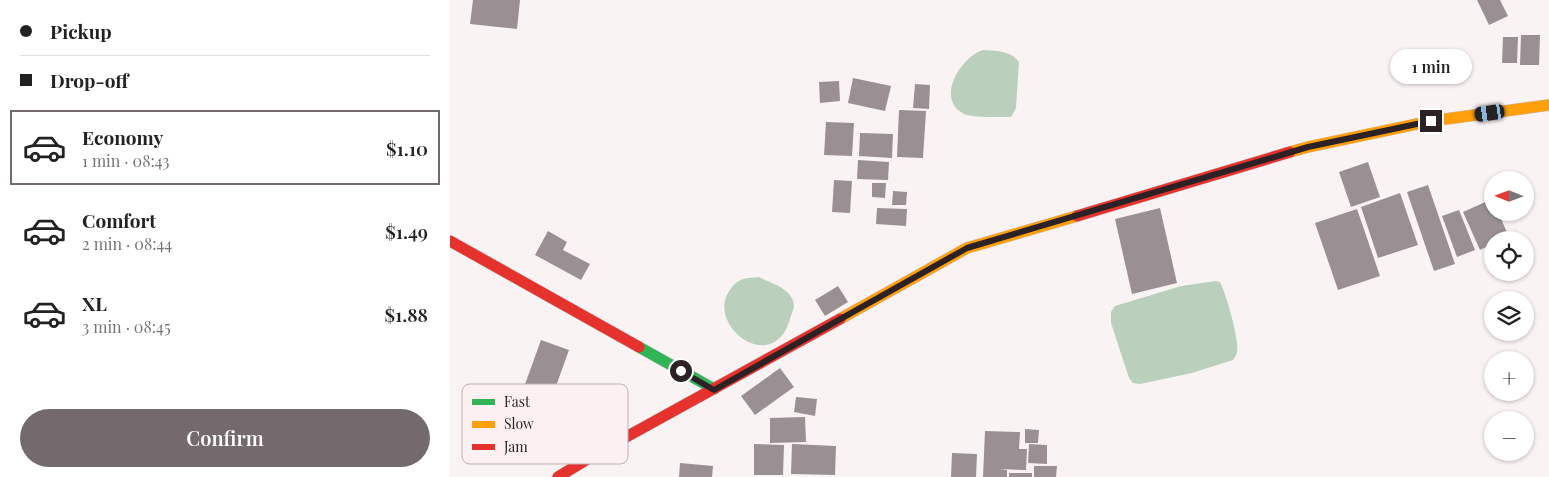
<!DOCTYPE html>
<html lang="en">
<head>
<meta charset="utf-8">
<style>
	body { margin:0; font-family:"Playfair Display",serif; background:#f2f2f2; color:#222; height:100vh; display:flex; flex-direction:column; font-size:19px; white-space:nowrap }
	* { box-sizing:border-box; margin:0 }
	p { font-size:16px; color:#767676 }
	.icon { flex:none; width:28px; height:28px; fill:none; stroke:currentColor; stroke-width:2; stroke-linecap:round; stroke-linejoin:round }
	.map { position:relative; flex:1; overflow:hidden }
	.panel { display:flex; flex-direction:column; background:#fff; width:450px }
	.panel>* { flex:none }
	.guide { display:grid; align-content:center; height:110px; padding:0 20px; background:#fff }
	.needle { width:32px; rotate:271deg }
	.tools { position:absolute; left:1034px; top:171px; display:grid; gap:10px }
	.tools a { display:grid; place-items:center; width:50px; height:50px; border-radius:50%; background:#fff; box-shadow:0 1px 4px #0004; font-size:25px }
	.end { position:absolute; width:22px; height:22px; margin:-11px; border:6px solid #2c2124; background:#fff; box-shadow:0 0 0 2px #fff }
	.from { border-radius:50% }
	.bubble { position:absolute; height:35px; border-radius:18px; background:#fff; box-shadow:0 1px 4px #0004; font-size:16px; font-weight:600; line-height:35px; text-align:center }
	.car { position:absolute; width:15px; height:30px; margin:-15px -8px; border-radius:6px; box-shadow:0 0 4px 1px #0007; background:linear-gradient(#222 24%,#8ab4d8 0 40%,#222 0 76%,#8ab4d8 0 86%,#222 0) }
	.guide b { display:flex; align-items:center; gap:18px; height:48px; font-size:19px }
	.guide b+b { border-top:1px solid #e0e0e0 }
	.guide i { width:12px; height:12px; background:#222 }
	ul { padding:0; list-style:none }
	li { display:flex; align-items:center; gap:15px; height:75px; margin:0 10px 8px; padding:0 10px; border:2px solid transparent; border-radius:0px }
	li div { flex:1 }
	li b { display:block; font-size:19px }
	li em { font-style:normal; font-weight:600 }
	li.current { border-color:#746a6d }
	li>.icon { width:45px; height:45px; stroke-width:1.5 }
	.cta { display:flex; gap:10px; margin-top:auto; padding:10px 20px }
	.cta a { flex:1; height:58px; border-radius:30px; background:#746a6d; color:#fff; font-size:20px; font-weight:600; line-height:58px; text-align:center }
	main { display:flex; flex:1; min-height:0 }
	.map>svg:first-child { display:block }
	.water { fill:#bbd0bc }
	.building { fill:#9a9093 }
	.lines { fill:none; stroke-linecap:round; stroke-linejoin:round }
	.fast-casing { stroke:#c7bfc1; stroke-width:12 }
	.slow-casing { stroke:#c7bfc1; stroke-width:12 }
	.jam-casing { stroke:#c7bfc1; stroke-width:12 }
	.fast { stroke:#30b455; stroke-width:11 }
	.slow { stroke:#ff9f0a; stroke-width:11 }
	.jam { stroke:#e5322d; stroke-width:11 }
	.route { stroke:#2c2124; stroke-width:6 }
	.key { fill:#fdf0f3; stroke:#beb2b5; stroke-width:1 }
	.key-label { font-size:14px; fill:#2c2124 }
</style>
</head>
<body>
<main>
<section class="panel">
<div class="guide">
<b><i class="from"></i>Pickup</b>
<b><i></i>Drop-off</b>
</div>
<ul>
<li class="current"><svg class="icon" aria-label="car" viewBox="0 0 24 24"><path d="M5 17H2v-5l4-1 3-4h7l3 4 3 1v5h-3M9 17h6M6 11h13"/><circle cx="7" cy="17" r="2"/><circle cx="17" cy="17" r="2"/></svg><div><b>Economy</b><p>1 min · 08:43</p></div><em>$1.10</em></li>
<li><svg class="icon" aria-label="car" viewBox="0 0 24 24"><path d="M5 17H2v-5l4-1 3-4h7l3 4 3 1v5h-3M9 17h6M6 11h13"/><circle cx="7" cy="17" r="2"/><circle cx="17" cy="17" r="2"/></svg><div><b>Comfort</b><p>2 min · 08:44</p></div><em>$1.49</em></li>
<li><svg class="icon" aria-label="car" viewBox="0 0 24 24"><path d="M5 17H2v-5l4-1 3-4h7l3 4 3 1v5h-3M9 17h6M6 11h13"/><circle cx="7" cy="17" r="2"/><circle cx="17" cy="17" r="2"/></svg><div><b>XL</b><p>3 min · 08:45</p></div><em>$1.88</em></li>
</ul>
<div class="cta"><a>Confirm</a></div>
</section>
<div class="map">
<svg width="1099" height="477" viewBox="0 0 1099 477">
	<rect width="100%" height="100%" fill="#faf3f4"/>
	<g class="water">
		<path d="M533 50C546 51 560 50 569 62L566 108 561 117C551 117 523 118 514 114 485 100 510 57 533 50Z"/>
		<path d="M309 277C321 283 343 289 344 305 344 309 341 315 340 319 337 329 334 335 326 341 301 358 262 320 278 293 286 279 293 278 309 277Z"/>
		<path d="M766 281 770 282C776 293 790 342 787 353 786 356 784 358 783 360L742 373 690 384 683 383 679 378 661 323V312L665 306 731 286Z"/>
	</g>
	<g class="building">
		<polygon points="23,0 70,0 67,29 20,24"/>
		<polygon points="1027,0 1050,0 1058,16 1039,25"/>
		<polygon points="1071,35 1090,35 1089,65 1070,65"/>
		<polygon points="1053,37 1068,37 1067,63 1052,63"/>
		<polygon points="403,78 441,86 435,111 398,103"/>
		<polygon points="389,81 390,101 370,103 369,82"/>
		<polygon points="465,84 480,85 479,109 463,108"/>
		<polygon points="449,110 476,111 473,158 447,157"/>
		<polygon points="376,122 404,123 402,156 374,155"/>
		<polygon points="410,133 443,134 442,158 409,156"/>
		<polygon points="408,160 439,162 438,180 407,179"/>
		<polygon points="918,162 930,197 901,207 889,172"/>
		<polygon points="384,180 402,181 400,213 382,212"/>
		<polygon points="422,183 436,183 435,198 422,197"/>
		<polygon points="978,185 1005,264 984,271 957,192"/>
		<polygon points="443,191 457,192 456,205 442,205"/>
		<polygon points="950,193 968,245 928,258 911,207"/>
		<polygon points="1042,199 1042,212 1048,212 1059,237 1052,240 1042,240 1042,244 1030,250 1013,212"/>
		<polygon points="427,208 457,209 456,226 426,224"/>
		<polygon points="710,208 727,283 682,294 665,219"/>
		<polygon points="907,209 930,276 888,290 865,223"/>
		<polygon points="1009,210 1025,250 1007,257 992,216"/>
		<polygon points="98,231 117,242 113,250 140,264 131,280 85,255"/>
		<polygon points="388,286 398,302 375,316 365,300"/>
		<polygon points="91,340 119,350 79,461 51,451"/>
		<polygon points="330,368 344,387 305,415 291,396"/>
		<polygon points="346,397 367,399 365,416 344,412"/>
		<polygon points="355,417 356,442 320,443 320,418"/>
		<polygon points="575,429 589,430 588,443 575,443"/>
		<polygon points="535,431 570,432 569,449 577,449 576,470 549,469 557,470 557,477 533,477"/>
		<polygon points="304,444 334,445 333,475 304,475"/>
		<polygon points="342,444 386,446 385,475 341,474"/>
		<polygon points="579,444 597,445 597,464 578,463"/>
		<polygon points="502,453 527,454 526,477 501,477"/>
		<polygon points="230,463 263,466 262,477 229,477"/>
		<polygon points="584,466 607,466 606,477 584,477"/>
		<rect x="559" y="473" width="23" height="4"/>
	</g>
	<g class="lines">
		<g class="fast-casing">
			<polyline id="fast" points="189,347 264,389"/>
		</g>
		<g class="slow-casing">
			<g id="slow">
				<polyline points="840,152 858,147 981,121 1099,105"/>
				<polyline points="390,319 517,248 627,216"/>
			</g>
		</g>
		<g class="jam-casing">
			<g id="jam">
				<polyline points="627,216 840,152"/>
				<polyline points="0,241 189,347"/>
				<polyline points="108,477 149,452 390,319"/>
			</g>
		</g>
		<use href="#fast" class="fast"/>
		<use href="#slow" class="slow"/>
		<use href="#jam" class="jam"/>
	</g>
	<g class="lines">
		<polyline class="route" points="231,371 264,390 517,248 858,147 981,121"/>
	</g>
	<rect x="12" y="384" width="166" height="80" rx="8" class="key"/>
	<rect x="22" y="399" width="23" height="6" fill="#30b455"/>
	<rect x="22" y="421" width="23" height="7" fill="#ff9f0a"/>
	<rect x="22" y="444" width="23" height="6" fill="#e5322d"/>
	<g class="key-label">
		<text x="54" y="407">Fast</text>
		<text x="54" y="429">Slow</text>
		<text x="54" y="452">Jam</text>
	</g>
</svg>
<div class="tools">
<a><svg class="needle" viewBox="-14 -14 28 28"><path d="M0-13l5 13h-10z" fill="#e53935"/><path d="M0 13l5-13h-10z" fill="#767676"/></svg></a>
<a><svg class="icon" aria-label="locate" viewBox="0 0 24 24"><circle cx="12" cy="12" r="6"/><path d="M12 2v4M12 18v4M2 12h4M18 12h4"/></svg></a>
<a><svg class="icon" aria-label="layers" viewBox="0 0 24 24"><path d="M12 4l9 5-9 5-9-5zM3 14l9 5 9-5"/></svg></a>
<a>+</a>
<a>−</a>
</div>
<i class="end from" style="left:231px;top:371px"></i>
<i class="end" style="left:981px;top:121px"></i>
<div class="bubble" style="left:940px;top:49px;width:82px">1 min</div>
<i class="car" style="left:1040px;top:113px;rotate:262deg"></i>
</div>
</main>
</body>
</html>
